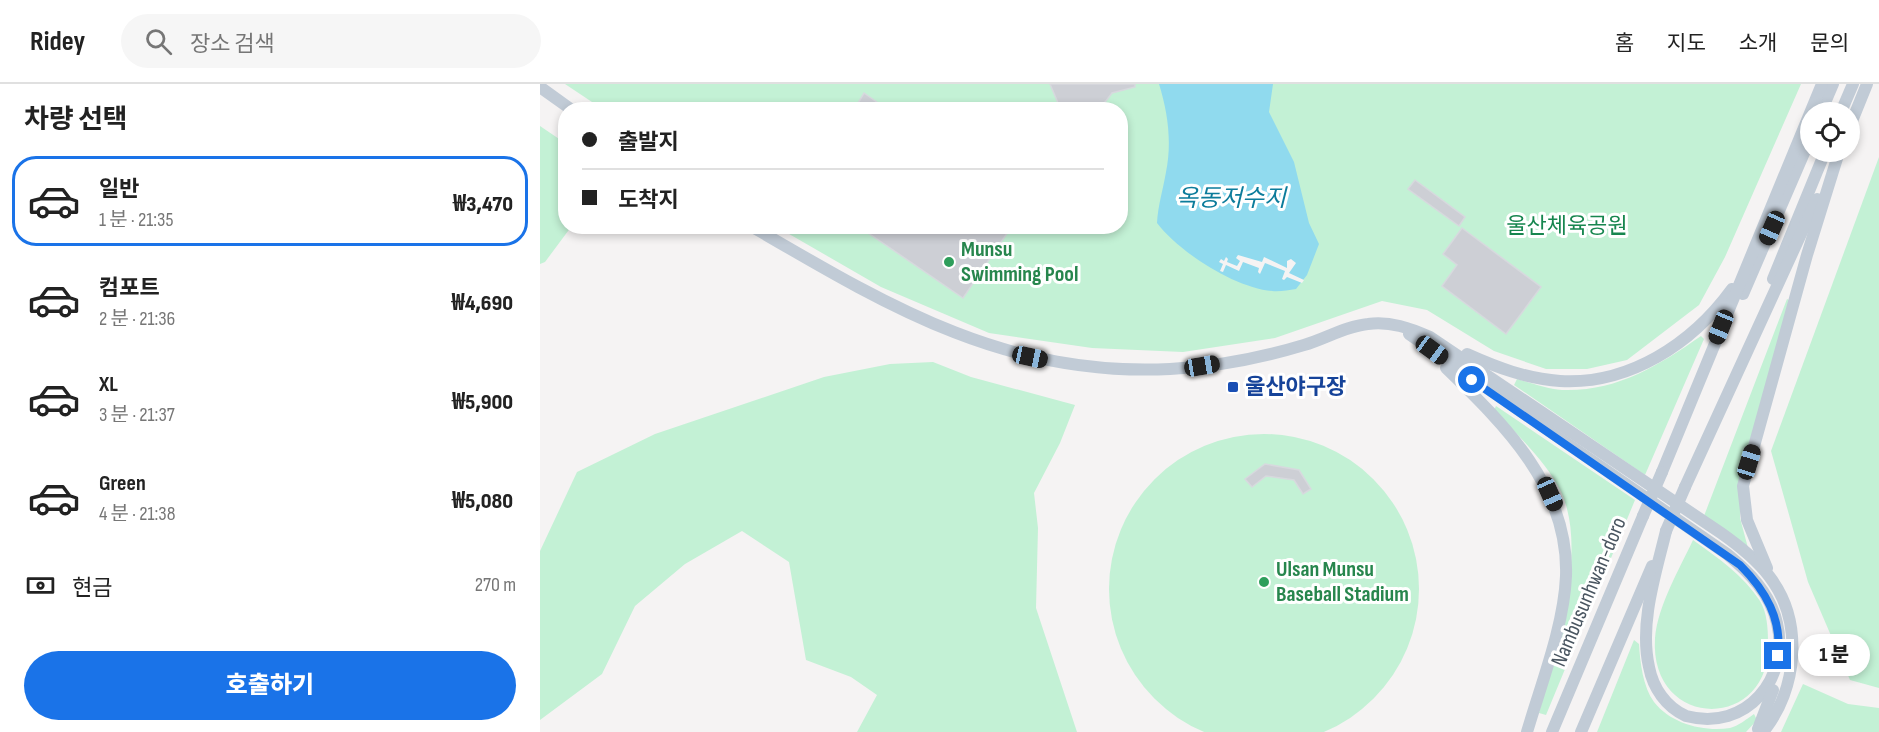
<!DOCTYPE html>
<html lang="ko">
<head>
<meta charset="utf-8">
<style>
	body { margin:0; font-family:"Sofia Sans Condensed","Noto Sans KR",sans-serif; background:#f6f6f6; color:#222; height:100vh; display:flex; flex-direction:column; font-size:22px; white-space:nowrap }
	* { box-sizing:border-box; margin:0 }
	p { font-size:20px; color:#767676 }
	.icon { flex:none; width:33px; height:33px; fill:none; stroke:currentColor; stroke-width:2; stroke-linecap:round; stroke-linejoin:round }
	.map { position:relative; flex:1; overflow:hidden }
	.panel { display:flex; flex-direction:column; background:#fff; width:540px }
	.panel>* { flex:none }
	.hud { position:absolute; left:18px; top:18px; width:570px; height:132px; border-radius:24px; box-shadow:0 3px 9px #0003; display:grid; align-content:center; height:132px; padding:0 24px; background:#fff }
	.controls { position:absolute; left:1260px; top:18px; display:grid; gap:12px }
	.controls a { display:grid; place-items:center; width:60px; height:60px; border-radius:50%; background:#fff; box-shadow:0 3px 9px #0003; font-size:30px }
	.end { position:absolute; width:27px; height:27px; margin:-14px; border:8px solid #1a73e8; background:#fff; box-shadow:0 0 0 3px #fff }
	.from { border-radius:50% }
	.bubble { position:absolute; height:42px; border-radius:21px; background:#fff; box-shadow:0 3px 9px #0003; font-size:20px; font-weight:800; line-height:42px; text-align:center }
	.car { position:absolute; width:18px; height:36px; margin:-18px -9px; border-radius:8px; box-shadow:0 0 4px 2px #0007; background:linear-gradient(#222 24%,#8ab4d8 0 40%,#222 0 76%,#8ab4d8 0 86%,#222 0) }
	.hud b { display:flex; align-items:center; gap:21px; height:57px; font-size:22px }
	.hud b+b { border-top:2px solid #e0e0e0 }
	.hud i { width:15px; height:15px; background:#222 }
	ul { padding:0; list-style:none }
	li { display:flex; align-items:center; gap:18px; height:90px; margin:0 12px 9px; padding:0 12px; border:3px solid transparent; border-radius:24px }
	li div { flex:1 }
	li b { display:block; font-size:22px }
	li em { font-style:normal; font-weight:800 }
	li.active { border-color:#1a73e8 }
	li>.icon { width:54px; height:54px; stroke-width:1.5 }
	h2 { padding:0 24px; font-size:27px; line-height:72px }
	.pay { display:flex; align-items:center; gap:15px; height:66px; padding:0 24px; font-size:22px }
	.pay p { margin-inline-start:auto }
	.cta { display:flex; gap:12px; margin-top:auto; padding:12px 24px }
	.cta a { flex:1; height:69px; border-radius:36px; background:#1a73e8; color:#fff; font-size:24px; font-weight:800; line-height:69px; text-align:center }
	header { display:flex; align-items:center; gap:36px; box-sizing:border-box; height:84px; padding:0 30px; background:#fff; border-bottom:2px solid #e0e0e0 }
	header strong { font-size:28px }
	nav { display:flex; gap:33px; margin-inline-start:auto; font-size:21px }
	.search { width:420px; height:54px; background:#f6f6f6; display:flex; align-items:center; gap:15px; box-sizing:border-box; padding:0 21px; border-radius:33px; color:#767676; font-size:22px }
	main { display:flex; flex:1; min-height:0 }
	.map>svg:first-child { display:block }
	.green { fill:#c3f1d5 }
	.water { fill:#90daee }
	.pier { fill:#f5f3f3 }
	.building { fill:#cdcfd5; stroke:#d7d9de; stroke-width:1.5 }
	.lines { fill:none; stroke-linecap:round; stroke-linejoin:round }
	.secondary { stroke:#c1cbd6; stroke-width:12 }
	.secondary-bridge { stroke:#c1cbd6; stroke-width:12 }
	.route { stroke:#1a73e8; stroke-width:8 }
	.leisure-dot { fill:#2e9e5b; stroke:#fff; stroke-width:2 }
	.transit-dot { fill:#1a4fb4; stroke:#fff; stroke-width:2 }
	.labels { text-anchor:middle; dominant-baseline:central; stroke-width:6; stroke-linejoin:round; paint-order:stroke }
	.park-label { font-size:22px; fill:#17864f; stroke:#fff }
	.leisure-label { font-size:22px; font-weight:bold; fill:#27864d; stroke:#fff; text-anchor:start }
	.transit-label { font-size:22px; font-weight:bold; fill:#164399; stroke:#fff; text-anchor:start }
	.street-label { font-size:22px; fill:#4a5661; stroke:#fff }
	.water-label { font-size:24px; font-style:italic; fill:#0c7c9b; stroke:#fff }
</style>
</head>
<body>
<header>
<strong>Ridey</strong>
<div class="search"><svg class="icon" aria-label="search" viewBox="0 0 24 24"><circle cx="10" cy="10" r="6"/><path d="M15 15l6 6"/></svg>장소 검색</div>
<nav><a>홈</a><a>지도</a><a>소개</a><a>문의</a></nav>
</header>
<main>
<section class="panel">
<h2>차량 선택</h2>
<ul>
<li class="active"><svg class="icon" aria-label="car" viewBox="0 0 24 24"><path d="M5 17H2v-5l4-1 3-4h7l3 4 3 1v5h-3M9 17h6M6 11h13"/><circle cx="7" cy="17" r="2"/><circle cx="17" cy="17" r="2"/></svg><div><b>일반</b><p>1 분 · 21:35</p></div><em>₩3,470</em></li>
<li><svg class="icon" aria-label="car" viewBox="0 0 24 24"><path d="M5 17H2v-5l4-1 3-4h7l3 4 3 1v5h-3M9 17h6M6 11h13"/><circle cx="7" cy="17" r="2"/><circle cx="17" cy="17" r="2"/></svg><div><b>컴포트</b><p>2 분 · 21:36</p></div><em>₩4,690</em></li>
<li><svg class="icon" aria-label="car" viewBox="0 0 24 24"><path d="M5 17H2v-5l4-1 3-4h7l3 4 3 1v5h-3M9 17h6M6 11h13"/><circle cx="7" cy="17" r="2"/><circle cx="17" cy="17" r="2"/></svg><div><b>XL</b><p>3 분 · 21:37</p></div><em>₩5,900</em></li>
<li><svg class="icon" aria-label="car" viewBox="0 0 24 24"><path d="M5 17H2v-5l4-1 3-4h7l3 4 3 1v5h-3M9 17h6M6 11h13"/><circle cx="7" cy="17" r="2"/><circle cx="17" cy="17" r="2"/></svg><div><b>Green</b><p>4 분 · 21:38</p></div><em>₩5,080</em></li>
</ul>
<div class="pay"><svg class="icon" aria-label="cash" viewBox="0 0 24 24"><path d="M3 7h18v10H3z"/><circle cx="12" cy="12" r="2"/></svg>현금<p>270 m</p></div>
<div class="cta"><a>호출하기</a></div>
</section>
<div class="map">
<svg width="1339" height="648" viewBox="0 0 1339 648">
	<rect width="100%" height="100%" fill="#f5f3f3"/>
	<g class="green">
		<polygon points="25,0 1261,0 1185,173 1159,221 1087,276 1047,285 1006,285 954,267 887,226 842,217 735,254 643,268 552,264 449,249 341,203 237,143 580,142 580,26 64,26"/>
		<polygon points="0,42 25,59 26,142 31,143 5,178 0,180"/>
		<polygon points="1339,73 1339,604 1310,596 1268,498 1231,367"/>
		<polygon points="1247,215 1251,217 1200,398 1200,434 1208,464 1164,432"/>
		<path d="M1161 252 1164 255 1105 391 974 301 977 295C991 299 1007 305 1022 306 1076 308 1118 282 1161 252Z"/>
		<polygon points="393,278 431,293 535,321 520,359 494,409 498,444 496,524 537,648 317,648 337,611 311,593 266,576 249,478 202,447 145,480 95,522 62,590 0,636 0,467 37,388 115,350 284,293 350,280"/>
		<path d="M956 322 1095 416 1006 631 999 629C1014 568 1049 468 1021 408 1006 377 977 351 954 326Z"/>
		<circle cx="724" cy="505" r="155"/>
		<path d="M1153 456C1178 474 1203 491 1220 517 1227 528 1228 545 1228 557 1233 648 1109 648 1115 554 1118 521 1139 486 1153 456Z"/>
		<path d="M1094 556 1099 560C1100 578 1103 603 1114 618 1131 640 1164 648 1190 644 1198 642 1207 635 1214 630L1217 636 1206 648H1057Z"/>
		<polygon points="1263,600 1308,620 1339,624 1339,648 1241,648"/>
	</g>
	<path class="water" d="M619 0H733L729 28 754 78 769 139 779 160 767 191 756 205C748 206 740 208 732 207 695 204 639 168 617 139 618 121 623 106 626 88 632 58 628 29 619 0Z"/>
	<polygon class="pier" points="698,171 722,178 724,173 747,184 747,177 751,175 756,179 749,189 764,196 762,199 747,193 744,196 742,195 745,187 725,179 720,190 718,188 719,184 703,178 699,187 686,181 683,188 680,187 683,180 679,178 681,175 684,177 686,173 688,175 687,178 697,182 700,177 696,174"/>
	<g class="building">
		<polygon points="510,0 595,0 595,3 572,9 559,26 521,26"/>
		<polygon points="324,9 348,26 314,26"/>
		<polygon points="875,96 925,133 919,142 868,105"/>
		<polygon points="318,142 472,142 423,214"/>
		<polygon points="922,144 1001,203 966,250 902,202 917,181 903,170"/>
		<polygon points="725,380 759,386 771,405 763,410 754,396 726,392 712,403 705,395"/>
	</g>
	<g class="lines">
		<g class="secondary">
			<polyline points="0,3 32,26"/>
			<polyline points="1281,28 1293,0"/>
			<polyline points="1301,28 1313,0"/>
			<polyline points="1310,42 1327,0"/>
			<path d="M211 142C348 222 465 293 630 285 674 283 721 274 764 261 785 255 806 242 828 240 850 237 870 244 890 253L1181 449C1198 461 1216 475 1229 492 1264 537 1258 605 1223 648"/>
			<polyline points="1233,195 1285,68"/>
			<polyline points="1203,210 1270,55"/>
			<path d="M869 250 1187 470C1209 488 1230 509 1237 539 1250 594 1207 648 1146 632 1126 623 1113 604 1109 583 1099 539 1116 489 1126 447"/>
			<path d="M927 270C956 283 987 295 1020 297 1089 301 1152 260 1192 205"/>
			<path d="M906 284C965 341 1029 404 1026 492 1024 542 1001 600 987 648"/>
			<polyline points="1122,388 1282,0"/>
			<polyline points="1145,403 1277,115"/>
			<polyline points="1227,484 1207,436 1203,402 1267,171 1299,68"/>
			<polyline points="1218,645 1233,606"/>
			<polyline points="1012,648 1103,432"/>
			<polyline points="1041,648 1112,482"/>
		</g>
		<g class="secondary-bridge">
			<polyline points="1103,432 1122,388"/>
			<polyline points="1126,447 1145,403"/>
		</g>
	</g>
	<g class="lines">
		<path class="route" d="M932 296 1200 481C1226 507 1242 535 1238 572"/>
	</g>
	<g class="leisure-dot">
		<circle cx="409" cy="178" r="6"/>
		<circle cx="724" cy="498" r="6"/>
	</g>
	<rect class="transit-dot" x="687" y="297" width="12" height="12" rx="3"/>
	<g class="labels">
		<g class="park-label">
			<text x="1027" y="142">울산체육공원</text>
		</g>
		<g class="leisure-label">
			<text x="421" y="165">Munsu<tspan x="421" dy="25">Swimming Pool</tspan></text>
			<text x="736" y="485">Ulsan Munsu<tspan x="736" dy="25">Baseball Stadium</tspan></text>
		</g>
		<g class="transit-label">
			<text x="705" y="303">울산야구장</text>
		</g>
		<g class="street-label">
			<text transform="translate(1049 508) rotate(-67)">Nambusunhwan-doro</text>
		</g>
		<g class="water-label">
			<text x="691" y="114">옥동저수지</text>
		</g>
	</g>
</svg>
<div class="controls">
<a><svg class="icon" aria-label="locate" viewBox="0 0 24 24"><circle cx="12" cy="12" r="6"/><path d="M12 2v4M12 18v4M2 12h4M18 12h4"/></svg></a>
</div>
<i class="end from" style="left:932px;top:296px"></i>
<i class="end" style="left:1238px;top:572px"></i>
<div class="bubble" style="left:1258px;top:550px;width:72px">1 분</div>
<i class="car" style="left:1232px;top:144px;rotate:204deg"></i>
<i class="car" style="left:1181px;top:243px;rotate:202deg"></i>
<i class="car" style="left:892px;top:266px;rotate:126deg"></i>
<i class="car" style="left:490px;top:273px;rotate:102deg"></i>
<i class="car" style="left:662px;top:282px;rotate:80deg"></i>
<i class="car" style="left:1209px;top:378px;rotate:17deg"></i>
<i class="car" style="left:1010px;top:410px;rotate:156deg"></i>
<div class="hud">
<b><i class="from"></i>출발지</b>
<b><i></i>도착지</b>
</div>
</div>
</main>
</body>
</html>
